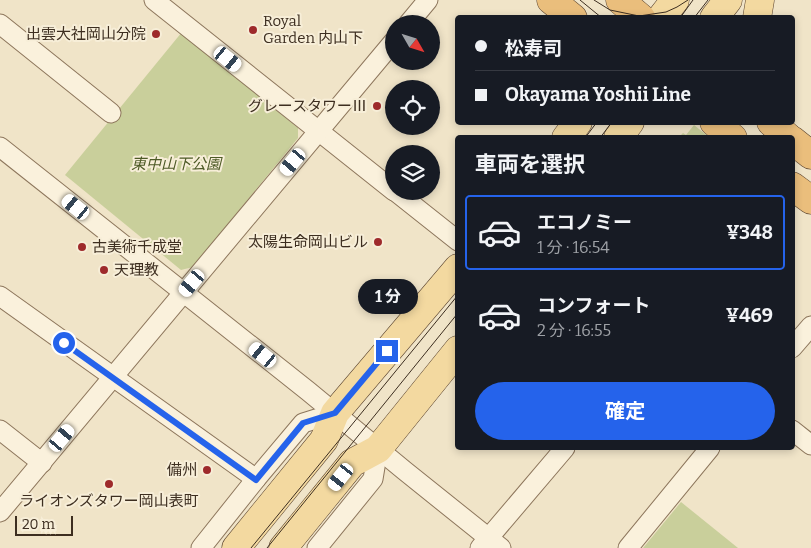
<!DOCTYPE html>
<html lang="ja">
<head>
<meta charset="utf-8">
<style>
	body { margin:0; font-family:Bitter,"Noto Sans JP",serif; background:#242831; color:#f1f3f6; height:100vh; display:flex; flex-direction:column; font-size:19px; white-space:nowrap }
	* { box-sizing:border-box; margin:0 }
	p { font-size:16px; color:#9ea1a6 }
	.icon { flex:none; width:28px; height:28px; fill:none; stroke:currentColor; stroke-width:2; stroke-linecap:round; stroke-linejoin:round }
	.map { position:relative; flex:1; overflow:hidden }
	.drawer { position:absolute; left:455px; top:135px; width:340px; height:315px; display:flex; flex-direction:column; background:#171b24; border-radius:5px; box-shadow:0 2px 8px #0003 }
	.drawer>* { flex:none }
	.hud { position:absolute; left:455px; top:15px; width:340px; height:110px; border-radius:5px; box-shadow:0 2px 8px #0003; display:grid; align-content:center; height:110px; padding:0 20px; background:#171b24 }
	.needle { width:32px; rotate:129deg }
	.controls { position:absolute; left:385px; top:15px; display:grid; gap:10px }
	.controls a { display:grid; place-items:center; width:55px; height:55px; border-radius:50%; background:#171b24; box-shadow:0 2px 8px #0003; font-size:25px }
	.scale { position:absolute; left:15px; bottom:12px; width:58px; box-sizing:border-box; padding-left:5px; border:2px solid #3d2e20; border-top:0; font-size:14px; line-height:18px; white-space:nowrap; color:#3d2e20; -webkit-text-stroke:4px #f7eed8; paint-order:stroke }
	.end { position:absolute; width:22px; height:22px; margin:-11px; border:6px solid #2563eb; background:#fff; box-shadow:0 0 0 2px #fff }
	.from { border-radius:50% }
	.bubble { position:absolute; height:35px; border-radius:18px; background:#171b24; box-shadow:0 2px 8px #0003; font-size:16px; font-weight:700; line-height:35px; text-align:center }
	.car { position:absolute; width:15px; height:30px; margin:-15px -8px; border-radius:6px; box-shadow:0 0 4px 1px #0007; background:linear-gradient(#fff 24%,#345 0 40%,#fff 0 76%,#345 0 86%,#fff 0) }
	.hud b { display:flex; align-items:center; gap:18px; height:48px; font-size:19px }
	.hud b+b { border-top:1px solid #363941 }
	.hud i { width:12px; height:12px; background:#f1f3f6 }
	ul { padding:0; list-style:none }
	li { display:flex; align-items:center; gap:15px; height:75px; margin:0 10px 8px; padding:0 10px; border:2px solid transparent; border-radius:5px }
	li div { flex:1 }
	li b { display:block; font-size:19px }
	li em { font-style:normal; font-weight:700 }
	li.selected { border-color:#2563eb }
	li>.icon { width:45px; height:45px; stroke-width:1.5 }
	h2 { padding:0 20px; font-size:22px; line-height:60px }
	.cta { display:flex; gap:10px; margin-top:auto; padding:10px 20px }
	.cta a { flex:1; height:58px; border-radius:30px; background:#2563eb; color:#fff; font-size:20px; font-weight:700; line-height:58px; text-align:center }
	.map>svg:first-child { display:block }
	.green { fill:#c9cf9b }
	.lines { fill:none; stroke-linecap:round; stroke-linejoin:round }
	.minor-casing { stroke:#8d765c; stroke-width:21 }
	.primary-casing { stroke:#5b4430; stroke-width:29 }
	.trunk-casing { stroke:#5b4430; stroke-width:29 }
	.minor { stroke:#faf1dc; stroke-width:19 }
	.primary { stroke:#f3d9a0; stroke-width:28 }
	.trunk { stroke:#eabe7c; stroke-width:28 }
	.tram { stroke:#3d2e20; stroke-width:1 }
	.route { stroke:#2563eb; stroke-width:6 }
	.poi-dot { fill:#9e2a2b; stroke:#f7eed8; stroke-width:2 }
	.labels { text-anchor:middle; dominant-baseline:central; stroke-width:4; stroke-linejoin:round; paint-order:stroke }
	.poi-label { font-size:15px; fill:#3d2e20; stroke:#f7eed8; text-anchor:end }
	.park-label { font-size:15px; font-style:italic; fill:#4d5a26; stroke:#f7eed8 }
</style>
</head>
<body>
<div class="map">
<svg width="811" height="548" viewBox="0 0 811 548">
	<rect width="100%" height="100%" fill="#f0e4c8"/>
	<g class="green">
		<polygon points="182,32 298,128 298,138 193,267 181,270 65,175"/>
		<polygon points="694,125 709,137 679,137 683,133 686,135"/>
		<polygon points="681,502 738,548 643,548"/>
	</g>
	<g class="lines">
		<g class="minor-casing">
			<g id="minor">
				<polyline points="154,0 394,191"/>
				<polyline points="0,24 111,113"/>
				<polyline points="408,24 428,0"/>
				<polyline points="0,147 308,391 405,471 501,548"/>
				<polyline points="395,191 458,241"/>
				<polyline points="0,296 256,479"/>
				<polyline points="792,348 811,326"/>
				<polyline points="0,430 42,463"/>
				<polyline points="792,430 811,445"/>
				<polyline points="0,512 394,41"/>
				<polyline points="201,548 256,479 303,423 335,413"/>
				<polyline points="317,548 373,479 378,449"/>
				<polyline points="480,548 565,448"/>
				<polyline points="628,548 710,448"/>
			</g>
		</g>
		<g class="primary-casing">
			<g id="primary">
				<polyline points="661,18 675,0"/>
				<polyline points="714,18 728,0"/>
				<polyline points="757,18 760,0"/>
				<polyline points="566,138 578,122"/>
				<polyline points="618,138 630,122"/>
				<polyline points="236,548 324,440 335,413 458,268"/>
				<polyline points="283,548 352,463 378,449 458,350"/>
			</g>
		</g>
		<g class="trunk-casing">
			<g id="trunk">
				<polyline points="551,0 573,18"/>
				<polyline points="620,0 641,18"/>
				<polyline points="714,122 733,138"/>
				<polyline points="771,122 789,138"/>
				<polyline points="792,140 811,155"/>
				<polyline points="792,186 811,200"/>
			</g>
		</g>
		<use href="#minor" class="minor"/>
		<use href="#primary" class="primary"/>
		<use href="#trunk" class="trunk"/>
		<g class="tram">
			<polyline points="580,0 602,18"/>
			<polyline points="594,0 610,10 639,16 666,12 677,7 688,0"/>
			<polyline points="680,18 693,0"/>
			<polyline points="694,18 708,0"/>
			<polyline points="585,138 597,122"/>
			<polyline points="600,138 612,122"/>
			<polyline points="251,548 458,295"/>
			<polyline points="267,548 458,313"/>
		</g>
	</g>
	<g class="lines">
		<polyline class="route" points="64,343 256,480 303,423 335,413 387,351"/>
	</g>
	<g class="poi-dot">
		<circle cx="253" cy="30" r="5"/>
		<circle cx="156" cy="34" r="5"/>
		<circle cx="377" cy="106" r="5"/>
		<circle cx="378" cy="242" r="5"/>
		<circle cx="82" cy="247" r="5"/>
		<circle cx="104" cy="270" r="5"/>
		<circle cx="207" cy="470" r="5"/>
		<circle cx="109" cy="484" r="5"/>
	</g>
	<g class="labels">
		<g class="poi-label">
			<text x="263" y="21" text-anchor="start">Royal<tspan x="263" dy="17">Garden 内山下</tspan></text>
			<text x="146" y="34">出雲大社岡山分院</text>
			<text x="367" y="106">グレースタワーⅢ</text>
			<text x="368" y="242">太陽生命岡山ビル</text>
			<text x="92" y="247" text-anchor="start">古美術千成堂</text>
			<text x="114" y="270" text-anchor="start">天理教</text>
			<text x="197" y="470">備州</text>
			<text x="109" y="501" text-anchor="middle">ライオンズタワー岡山表町</text>
		</g>
		<g class="park-label">
			<text x="176" y="164">東中山下公園</text>
		</g>
	</g>
</svg>
<div class="controls">
<a><svg class="needle" viewBox="-14 -14 28 28"><path d="M0-13l5 13h-10z" fill="#e53935"/><path d="M0 13l5-13h-10z" fill="#9ea1a6"/></svg></a>
<a><svg class="icon" aria-label="locate" viewBox="0 0 24 24"><circle cx="12" cy="12" r="6"/><path d="M12 2v4M12 18v4M2 12h4M18 12h4"/></svg></a>
<a><svg class="icon" aria-label="layers" viewBox="0 0 24 24"><path d="M12 4l9 5-9 5-9-5zM3 14l9 5 9-5"/></svg></a>
</div>
<div class="scale">20 m</div>
<i class="end from" style="left:64px;top:343px"></i>
<i class="end" style="left:387px;top:351px"></i>
<div class="bubble" style="left:358px;top:279px;width:60px">1 分</div>
<i class="car" style="left:228px;top:59px;rotate:129deg"></i>
<i class="car" style="left:293px;top:162px;rotate:220deg"></i>
<i class="car" style="left:76px;top:207px;rotate:309deg"></i>
<i class="car" style="left:192px;top:283px;rotate:220deg"></i>
<i class="car" style="left:263px;top:355px;rotate:309deg"></i>
<i class="car" style="left:62px;top:438px;rotate:40deg"></i>
<i class="car" style="left:341px;top:477px;rotate:219deg"></i>
<div class="hud">
<b><i class="from"></i>松寿司</b>
<b><i></i>Okayama Yoshii Line</b>
</div>
<section class="drawer">
<h2>車両を選択</h2>
<ul>
<li class="selected"><svg class="icon" aria-label="car" viewBox="0 0 24 24"><path d="M5 17H2v-5l4-1 3-4h7l3 4 3 1v5h-3M9 17h6M6 11h13"/><circle cx="7" cy="17" r="2"/><circle cx="17" cy="17" r="2"/></svg><div><b>エコノミー</b><p>1 分 · 16:54</p></div><em>¥348</em></li>
<li><svg class="icon" aria-label="car" viewBox="0 0 24 24"><path d="M5 17H2v-5l4-1 3-4h7l3 4 3 1v5h-3M9 17h6M6 11h13"/><circle cx="7" cy="17" r="2"/><circle cx="17" cy="17" r="2"/></svg><div><b>コンフォート</b><p>2 分 · 16:55</p></div><em>¥469</em></li>
</ul>
<div class="cta"><a>確定</a></div>
</section>
</div>
</body>
</html>
